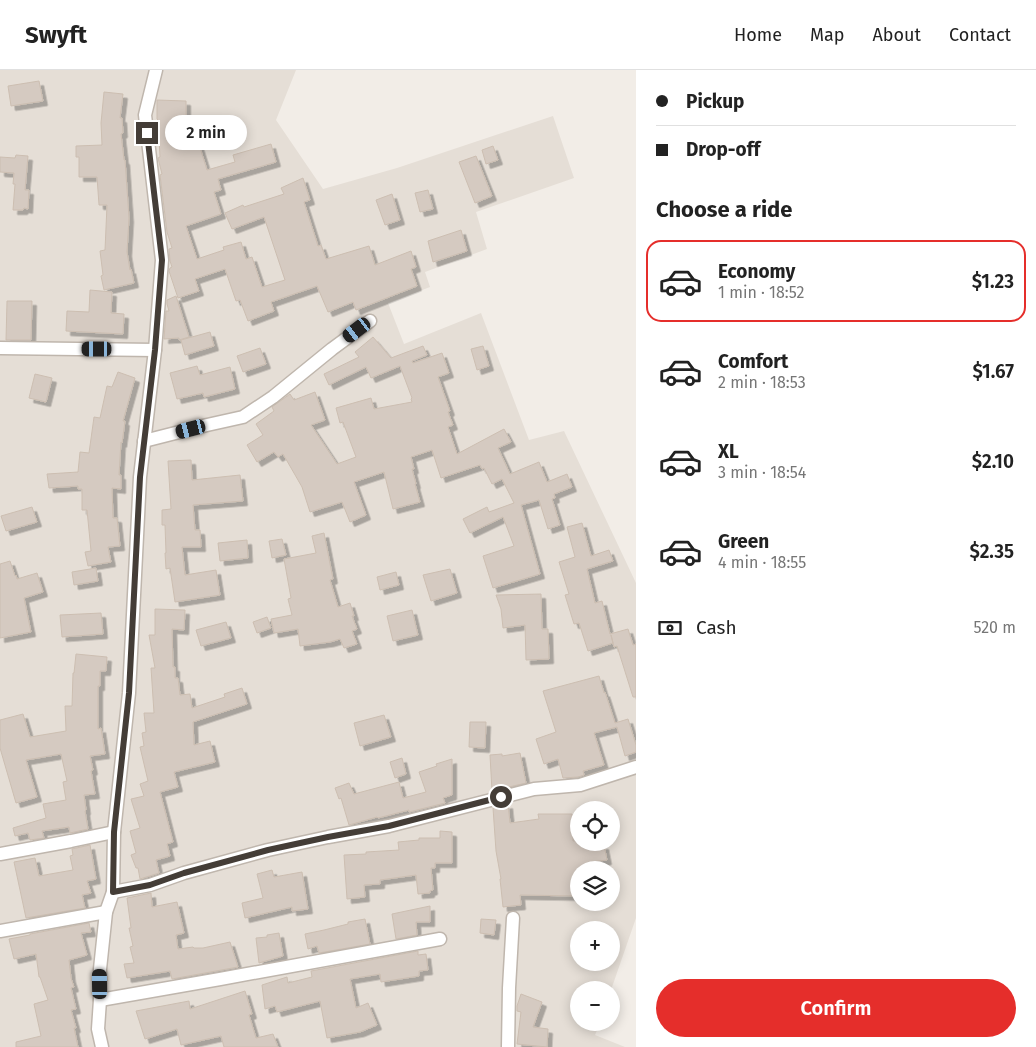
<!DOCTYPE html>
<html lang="en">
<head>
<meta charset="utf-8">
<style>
	body { margin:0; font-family:"Fira Sans",sans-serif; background:#f2f2f2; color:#222; height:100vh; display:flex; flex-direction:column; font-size:19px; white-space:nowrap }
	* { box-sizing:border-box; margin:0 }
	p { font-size:16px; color:#767676 }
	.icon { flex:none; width:28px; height:28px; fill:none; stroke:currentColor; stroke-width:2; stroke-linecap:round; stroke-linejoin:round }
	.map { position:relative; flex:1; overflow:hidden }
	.sheet { display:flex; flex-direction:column; background:#fff; width:400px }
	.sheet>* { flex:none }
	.guide { display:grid; align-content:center; height:110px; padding:0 20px; background:#fff }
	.buttons { position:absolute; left:570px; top:731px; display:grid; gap:10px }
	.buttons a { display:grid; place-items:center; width:50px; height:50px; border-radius:50%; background:#fff; box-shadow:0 2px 12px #0003; font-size:25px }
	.end { position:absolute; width:22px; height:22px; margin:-11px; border:6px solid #443d37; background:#fff; box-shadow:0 0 0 2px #fff }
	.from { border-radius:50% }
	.bubble { position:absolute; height:35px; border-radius:18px; background:#fff; box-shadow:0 2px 12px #0003; font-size:16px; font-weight:600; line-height:35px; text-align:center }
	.car { position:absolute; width:15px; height:30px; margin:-15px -8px; border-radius:6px; box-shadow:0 0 4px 1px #0007; background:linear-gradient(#222 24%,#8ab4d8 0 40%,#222 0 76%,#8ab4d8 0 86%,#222 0) }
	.guide b { display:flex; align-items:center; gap:18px; height:48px; font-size:19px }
	.guide b+b { border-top:1px solid #e0e0e0 }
	.guide i { width:12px; height:12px; background:#222 }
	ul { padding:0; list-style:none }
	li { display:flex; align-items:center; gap:15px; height:82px; margin:0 10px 8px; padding:0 10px; border:2px solid transparent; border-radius:15px }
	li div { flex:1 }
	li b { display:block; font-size:19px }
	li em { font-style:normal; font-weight:600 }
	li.on { border-color:#e52e2b }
	li>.icon { width:45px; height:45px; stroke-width:1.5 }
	h2 { padding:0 20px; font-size:22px; line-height:60px }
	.pay { display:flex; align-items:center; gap:12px; height:55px; padding:0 20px; font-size:19px }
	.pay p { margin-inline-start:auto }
	.primary-button { display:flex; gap:10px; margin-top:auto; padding:10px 20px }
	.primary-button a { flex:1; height:58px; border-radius:30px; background:#e52e2b; color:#fff; font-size:20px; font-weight:600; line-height:58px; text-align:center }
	header { display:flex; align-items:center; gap:30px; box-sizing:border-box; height:70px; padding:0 25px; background:#fff; border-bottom:1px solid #e0e0e0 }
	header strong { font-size:24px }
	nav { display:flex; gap:28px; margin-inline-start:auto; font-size:18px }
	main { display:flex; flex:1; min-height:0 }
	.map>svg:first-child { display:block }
	.residential { fill:#e5ded6; fill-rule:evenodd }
	.building { fill:#d5cac1; stroke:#ccbeb1; filter:url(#shadow) }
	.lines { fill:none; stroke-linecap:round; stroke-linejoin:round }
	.street-casing { stroke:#bfb6ad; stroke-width:15 }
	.street { stroke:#fff; stroke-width:12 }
	.route { stroke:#443d37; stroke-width:6 }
</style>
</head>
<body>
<header>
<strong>Swyft</strong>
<nav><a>Home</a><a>Map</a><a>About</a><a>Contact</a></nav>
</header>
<main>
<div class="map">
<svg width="636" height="977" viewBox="0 0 636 977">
	<defs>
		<filter id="shadow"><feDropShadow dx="4.5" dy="4.5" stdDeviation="0" flood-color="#0004"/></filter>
	</defs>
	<rect width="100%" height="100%" fill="#f2ede7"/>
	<path class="residential" d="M0 0H296L276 50 323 119 397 98 553 46 574 108 476 142 487 179 425 202 430 217 388 233 404 274 481 243 529 370 564 361 636 513V848L611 920H579V952L600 953 595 965 625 977H0ZM579 740H611V772H579ZM579 800H611V832H579ZM579 860H611V892H579Z"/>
	<g class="building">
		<polygon points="39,11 43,31 11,36 8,16"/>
		<polygon points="104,22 123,24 120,48 122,48 123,63 121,64 124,90 125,90 129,148 127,182 130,200 131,199 134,213 104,220 101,206 103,205 100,181 105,180 107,135 99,135 97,107 79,107 79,87 76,87 76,76 102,75 101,53"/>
		<polygon points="157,30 186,31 186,72 197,68 207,100 235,92 233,85 271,74 276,92 218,109 221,120 214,122 221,144 186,156 197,189 224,180 223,177 241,172 246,189 252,187 262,217 285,210 264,147 232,159 225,143 243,135 244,137 284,124 281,118 303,108 310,130 304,132 318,176 321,175 326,189 369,176 375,195 411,181 416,197 411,199 417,216 356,240 353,232 328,242 317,216 271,232 274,241 248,251 240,230 236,231 225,199 195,209 199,221 178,228 169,201 170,198 172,197 170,191 169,179 172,178 167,162 160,105 162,104 158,88 160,87 158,50 157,49"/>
		<polygon points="493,76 498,90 486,94 482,80"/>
		<polygon points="16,85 28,86 25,120 29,120 28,139 24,138 23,140 13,140 15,114 13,114 14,103 0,102 0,87 15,88"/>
		<polygon points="476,86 492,126 475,133 459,92"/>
		<polygon points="428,120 433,139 420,142 415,123"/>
		<polygon points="392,124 400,150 385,155 376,130"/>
		<polygon points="461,160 467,181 433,192 428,171"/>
		<polygon points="90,220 112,222 111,243 124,244 123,264 66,261 67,241 89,242"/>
		<polygon points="176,226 189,267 179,270 179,268 164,269 166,241 169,241 167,234 167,230"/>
		<polygon points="7,231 32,231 31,270 6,270"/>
		<polygon points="210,262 214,276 185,285 181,270"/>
		<polygon points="373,267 391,288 423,276 427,285 412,291 413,293 442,283 449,303 438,307 450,341 448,342 453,355 448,357 457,384 504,359 511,372 498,378 510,404 539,392 547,412 567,404 572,417 554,424 555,428 552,429 560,455 548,459 539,430 521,435 540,504 493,518 483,486 514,476 503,447 470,463 463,449 487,437 489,442 514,433 502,409 492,414 484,398 482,399 480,395 441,408 432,380 411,387 414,399 412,399 416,414 415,414 420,432 393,439 384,402 354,412 366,445 350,452 342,432 310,442 302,417 283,384 278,387 274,382 257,392 247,375 263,365 256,354 274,341 272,337 290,324 294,330 315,322 325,350 311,355 337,394 356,387 343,352 340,353 336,338 371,328 374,339 412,332 411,329 412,328 400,296 371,308 366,297 329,315 324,304 359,287 355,282"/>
		<polygon points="483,276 489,296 477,300 471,279"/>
		<polygon points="260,278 266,294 243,302 237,286"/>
		<polygon points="197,296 200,305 230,297 235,319 204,327 203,323 177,329 170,303"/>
		<polygon points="118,302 135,308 123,351 125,351 122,373 121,372 119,405 121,405 121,419 112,418 113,448 117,448 120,476 108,477 111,492 88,496 85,482 91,481 87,440 82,440 82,419 78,419 78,416 49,418 47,404 78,402 80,382 89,383 94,347 100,348 107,316 112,317"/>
		<polygon points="35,304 52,308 46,332 29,328"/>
		<polygon points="191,390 192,410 240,405 243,431 193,435 195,460 200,460 201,477 182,477 185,505 216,500 220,525 175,532 170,498 166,499 165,483 166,483 165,455 162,455 162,440 171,439 168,391"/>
		<polygon points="32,437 37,452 6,461 1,446"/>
		<polygon points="582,453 591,486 609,480 613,491 587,499 595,533 602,531 610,564 628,559 633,575 636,574 636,627 633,627 617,576 614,577 611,565 613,573 588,581 579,553 574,554 565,525 569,524 559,492 575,487 567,457"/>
		<polygon points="324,463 333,509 330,510 338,537 350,533 354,546 352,546 357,559 352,561 357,574 344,578 340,569 330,572 300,576 298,559 274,563 271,549 292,545 288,529 291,528 284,489 316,483 312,466"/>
		<polygon points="282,469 286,485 272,488 269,471"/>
		<polygon points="247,470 248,488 220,491 218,473"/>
		<polygon points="10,491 15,506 16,505 17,509 37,503 43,522 24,528 31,562 0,568 0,494"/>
		<polygon points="96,498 98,511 74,515 72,502"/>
		<polygon points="450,499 457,523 431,531 423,505"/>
		<polygon points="396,502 399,515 380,520 377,507"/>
		<polygon points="541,524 542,559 548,559 549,589 526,590 525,555 503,558 501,539 496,525"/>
		<polygon points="155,539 185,540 184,560 172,559 173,597 175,597 175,608 178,608 180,625 190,624 192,638 225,627 224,624 242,618 247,634 193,652 194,675 210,671 215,692 174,702 178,717 160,722 173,772 167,774 170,786 156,790 159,803 140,809 138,798 136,798 131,785 136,783 130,761 140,758 131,729 144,726 140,714 148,711 140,677 144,676 142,663 146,662 144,643 154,643 151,598 155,598 149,565 155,565"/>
		<polygon points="412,540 418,565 393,571 387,546"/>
		<polygon points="101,543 103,564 62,567 60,545"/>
		<polygon points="267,547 271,558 257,563 253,552"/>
		<polygon points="226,552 231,568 201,576 196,560"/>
		<polygon points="76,584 107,587 106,601 100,601 100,616 98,616 98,659 101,658 105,684 90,686 93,700 91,701 95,724 84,725 86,740 85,741 88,759 70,763 69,757 42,761 44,768 30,770 28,763 15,766 13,758 46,748 43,734 66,730 63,712 67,711 61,684 26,690 37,727 16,733 0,678 0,650 23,644 30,667 66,661 65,636 72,636 73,603 74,603"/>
		<polygon points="599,606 604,623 605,622 615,653 628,649 636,675 636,682 625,686 617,657 594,663 604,695 583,701 584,705 578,707 563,708 558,689 544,694 536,669 556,662 543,621"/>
		<polygon points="384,645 391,667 360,676 354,653"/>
		<polygon points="470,652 486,652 485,678 469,677"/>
		<polygon points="520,683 526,713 492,721 490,685 502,684 502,686"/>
		<polygon points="402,688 406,704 395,708 390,692"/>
		<polygon points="452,689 452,725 443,728 445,733 409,742 409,740 378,748 377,747 349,755 341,728 339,729 335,718 349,713 354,724 399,712 403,728 426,722 419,702 437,696 436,694"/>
		<polygon points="508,734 510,753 539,749 538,744 572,744 573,771 579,771 579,772 590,772 590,777 604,775 607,790 591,792 590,800 579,800 579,826 520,825 521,835 503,837 500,809 501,809 496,781 493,738"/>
		<polygon points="440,761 452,762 452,793 435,793 435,798 431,798 433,820 430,821 430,823 418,824 416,805 380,810 380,814 364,815 365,827 347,829 344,785 366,784 366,782 399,780 398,772 419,770 419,768 440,768"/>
		<polygon points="90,775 96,809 87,811 91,823 82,825 85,838 26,848 14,792 35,788 39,806 73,800 70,786 73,785 72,779"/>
		<polygon points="272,800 274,807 302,802 308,839 292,841 292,837 245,848 242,833 263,828 257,804"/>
		<polygon points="151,823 152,837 177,832 184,863 176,865 178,879 193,877 194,878 203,878 230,872 238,897 172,909 170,901 127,908 124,894 134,893 130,877 133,876 129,858 131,858 127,828"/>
		<polygon points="430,836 430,852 416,852 417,865 396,869 392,844"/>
		<polygon points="365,849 370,874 319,883 317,876 308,879 305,864 324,860 348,854 348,852"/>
		<polygon points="481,849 496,850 494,865 480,863"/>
		<polygon points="89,853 91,862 81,863 87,885 69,890 71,908 74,917 71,918 76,939 71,940 76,958 74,958 78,977 16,977 16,972 41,966 34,934 48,930 40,907 39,907 36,884 14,889 9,869 30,865 30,864"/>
		<polygon points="279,863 283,886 259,893 256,868 267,867 267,865"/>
		<polygon points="418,881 418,885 426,884 428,900 419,901 419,906 381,912 380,904 350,909 356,938 368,933 377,955 360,962 327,968 320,931 277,942 275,936 265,939 262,915 287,907 288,913 312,907 311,901"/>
		<polygon points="245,921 252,944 249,945 256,968 273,964 278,977 224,977 221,966 181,975 177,959 145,969 136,941 189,931 190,939"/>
		<polygon points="521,924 542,932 533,957 548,959 547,977 517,974 521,942 517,941 517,936"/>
	</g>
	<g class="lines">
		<g class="street-casing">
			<g id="street">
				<polyline points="0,278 155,280"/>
				<polyline points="144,371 207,355 243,347 273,327 332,279 370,251"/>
				<polyline points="0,784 71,771 114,762"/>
				<polyline points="113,822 150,815 184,803 268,780 328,767 389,756 534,719 580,715 636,697"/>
				<polyline points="0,861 106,842"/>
				<polyline points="100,930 220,909 440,869"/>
				<polyline points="102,977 98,959 100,930 100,899 106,842 113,822 114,762 129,623 140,407 155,280 162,190 145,45 156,0"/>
				<polyline points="508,977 509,918 513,848"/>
			</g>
		</g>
		<use href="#street" class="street"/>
	</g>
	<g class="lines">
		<polyline class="route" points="147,63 162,190 155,280 140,407 129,623 114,762 113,822 150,815 184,803 268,780 328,767 389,756 501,727"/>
	</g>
</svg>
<div class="buttons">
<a><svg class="icon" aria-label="locate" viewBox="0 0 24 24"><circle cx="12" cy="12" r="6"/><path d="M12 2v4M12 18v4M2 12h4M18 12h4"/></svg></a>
<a><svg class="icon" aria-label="layers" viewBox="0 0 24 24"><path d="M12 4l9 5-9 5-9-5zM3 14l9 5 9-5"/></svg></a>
<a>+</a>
<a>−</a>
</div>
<i class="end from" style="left:501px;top:727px"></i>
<i class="end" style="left:147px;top:63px"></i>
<div class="bubble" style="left:165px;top:45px;width:82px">2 min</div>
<i class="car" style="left:357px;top:260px;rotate:233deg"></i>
<i class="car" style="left:97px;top:279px;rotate:270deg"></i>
<i class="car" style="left:191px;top:359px;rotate:256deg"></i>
<i class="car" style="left:100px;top:914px;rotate:359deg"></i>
</div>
<section class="sheet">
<div class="guide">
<b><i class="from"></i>Pickup</b>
<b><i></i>Drop-off</b>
</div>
<h2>Choose a ride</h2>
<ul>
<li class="on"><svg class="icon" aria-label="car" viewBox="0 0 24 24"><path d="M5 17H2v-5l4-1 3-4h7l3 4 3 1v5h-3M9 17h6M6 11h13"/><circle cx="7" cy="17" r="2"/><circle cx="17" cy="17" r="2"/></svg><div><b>Economy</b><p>1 min · 18:52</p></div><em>$1.23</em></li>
<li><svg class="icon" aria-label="car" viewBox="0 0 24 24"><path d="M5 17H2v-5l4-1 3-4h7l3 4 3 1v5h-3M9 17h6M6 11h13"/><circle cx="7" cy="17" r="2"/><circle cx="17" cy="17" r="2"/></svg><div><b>Comfort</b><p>2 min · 18:53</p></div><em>$1.67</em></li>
<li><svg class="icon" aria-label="car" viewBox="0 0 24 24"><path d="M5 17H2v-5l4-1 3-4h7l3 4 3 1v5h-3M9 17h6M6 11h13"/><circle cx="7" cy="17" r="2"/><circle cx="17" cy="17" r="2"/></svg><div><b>XL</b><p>3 min · 18:54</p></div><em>$2.10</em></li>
<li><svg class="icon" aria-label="car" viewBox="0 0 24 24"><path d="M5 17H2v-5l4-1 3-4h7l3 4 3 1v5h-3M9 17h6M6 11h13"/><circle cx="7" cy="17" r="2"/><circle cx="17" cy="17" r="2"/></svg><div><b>Green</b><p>4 min · 18:55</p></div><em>$2.35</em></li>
</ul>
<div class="pay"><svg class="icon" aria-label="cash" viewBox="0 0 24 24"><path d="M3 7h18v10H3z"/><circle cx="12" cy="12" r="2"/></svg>Cash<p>520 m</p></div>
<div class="primary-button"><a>Confirm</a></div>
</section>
</main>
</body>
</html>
